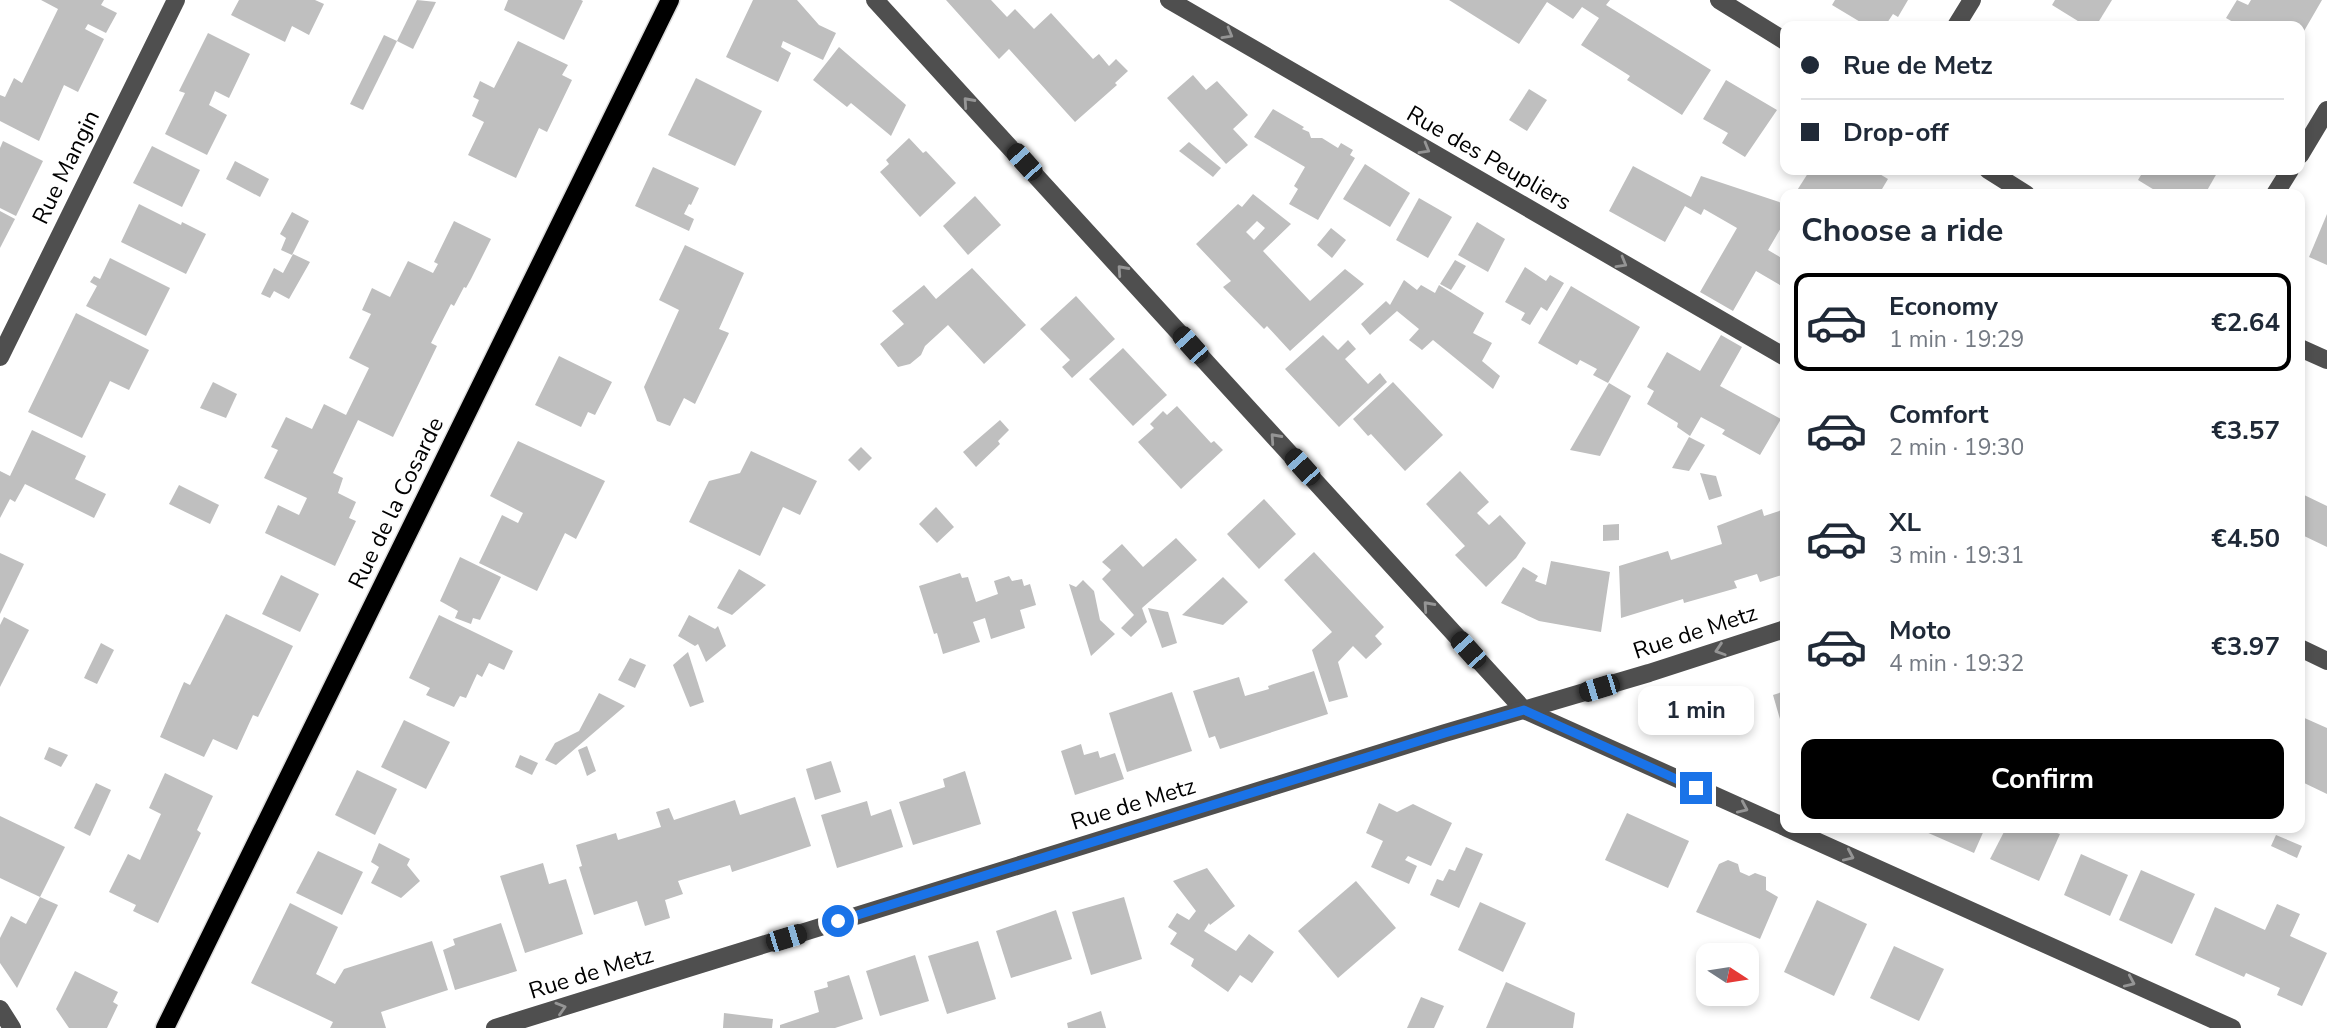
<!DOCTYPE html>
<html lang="en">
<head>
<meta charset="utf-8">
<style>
	body { margin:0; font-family:"Nunito Sans",sans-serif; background:#f2f2f3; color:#1f2937; height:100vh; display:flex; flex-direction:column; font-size:26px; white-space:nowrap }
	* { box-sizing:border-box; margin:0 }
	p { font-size:23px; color:#747a83 }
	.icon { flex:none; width:38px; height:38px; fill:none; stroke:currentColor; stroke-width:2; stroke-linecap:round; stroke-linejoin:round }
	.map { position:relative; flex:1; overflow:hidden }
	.panel { position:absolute; left:1780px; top:189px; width:525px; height:644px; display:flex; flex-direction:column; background:#fff; border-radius:14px; box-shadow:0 4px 10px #0003 }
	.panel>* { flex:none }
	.guide { position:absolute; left:1780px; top:21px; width:525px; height:154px; border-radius:14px; box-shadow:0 4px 10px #0003; display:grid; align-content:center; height:154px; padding:0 21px; background:#fff }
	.needle { width:46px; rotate:102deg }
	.controls { position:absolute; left:1696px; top:943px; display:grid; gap:14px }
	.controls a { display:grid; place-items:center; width:63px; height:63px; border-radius:14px; background:#fff; box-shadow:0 4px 10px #0003; font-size:35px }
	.end { position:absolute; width:32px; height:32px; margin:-16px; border:9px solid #1a73e8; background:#fff; box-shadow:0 0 0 4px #fff }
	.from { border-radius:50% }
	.bubble { position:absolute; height:49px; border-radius:14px; background:#fff; box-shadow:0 4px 10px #0003; font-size:23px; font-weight:700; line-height:49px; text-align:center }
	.car { position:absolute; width:21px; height:42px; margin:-21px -10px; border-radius:9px; box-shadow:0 0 5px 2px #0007; background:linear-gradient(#222 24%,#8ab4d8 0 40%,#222 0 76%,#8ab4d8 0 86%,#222 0) }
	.guide b { display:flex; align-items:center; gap:24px; height:66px; font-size:26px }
	.guide b+b { border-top:2px solid #e0e1e3 }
	.guide i { width:18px; height:18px; background:#1f2937 }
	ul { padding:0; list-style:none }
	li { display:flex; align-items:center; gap:21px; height:98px; margin:0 14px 10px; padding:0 7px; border:4px solid transparent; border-radius:14px }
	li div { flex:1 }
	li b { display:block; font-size:26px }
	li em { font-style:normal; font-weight:700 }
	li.selected { border-color:#000 }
	li>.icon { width:63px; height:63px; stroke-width:1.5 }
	h2 { padding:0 21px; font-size:32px; line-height:84px }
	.button { display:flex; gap:14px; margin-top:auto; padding:14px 21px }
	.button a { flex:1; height:80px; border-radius:14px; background:#000; color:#fff; font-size:28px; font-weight:700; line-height:80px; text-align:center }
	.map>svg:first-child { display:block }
	.building { fill:#bfbfbf; fill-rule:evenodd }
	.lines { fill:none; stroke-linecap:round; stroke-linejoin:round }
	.major-casing { stroke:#dbdbdb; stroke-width:21 }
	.minor { stroke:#4f4f4f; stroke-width:18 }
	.major { stroke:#000; stroke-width:18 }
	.oneway { stroke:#959595 }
	.route { stroke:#1a73e8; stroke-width:9 }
	.labels { text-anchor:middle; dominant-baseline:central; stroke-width:5; stroke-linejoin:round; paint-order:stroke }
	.street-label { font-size:23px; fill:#000; stroke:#fff }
</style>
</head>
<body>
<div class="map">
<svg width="2327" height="1028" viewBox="0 0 2327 1028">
	<rect width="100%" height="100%" fill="#fff"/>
	<g class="building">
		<polygon points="41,0 104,0 101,5 117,13 106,33 88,24 85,29 104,39 78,92 64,85 39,141 0,121 0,95 5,97 14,78 22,83 58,9"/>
		<polygon points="239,0 315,0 324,4 309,35 292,26 285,42 231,15"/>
		<polygon points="417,0 436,2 413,49 397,41"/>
		<polygon points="508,0 581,0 583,1 564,40 504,10"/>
		<polygon points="753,0 797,0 819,25 836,33 823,60 783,41 781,47 791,53 778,82 726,57"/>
		<polygon points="946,0 991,0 1007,17 1015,9 1034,29 1051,13 1093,59 1099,54 1109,66 1116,59 1128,71 1115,83 1117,85 1075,122 1009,49 999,59"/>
		<polygon points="1449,0 1610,0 1606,5 1711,70 1682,115 1627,80 1630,76 1581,45 1599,18 1582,7 1573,19 1547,2 1519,44"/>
		<polygon points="1835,0 1908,0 1898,17 1893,14 1885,26 1867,26 1832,5"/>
		<polygon points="2055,0 2112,0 2096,26 2086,26 2052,5"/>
		<polygon points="2237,0 2248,5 2251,0 2322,0 2300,38 2300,26 2240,26 2226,18"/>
		<polygon points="208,33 250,54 229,98 215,91 209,105 227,115 207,155 165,134 185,93 179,91"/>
		<polygon points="384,35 397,41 363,110 350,104"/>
		<polygon points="518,41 568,65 562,75 572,80 547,132 539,128 516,178 468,155 484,122 472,116 479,100 473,97 480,81 494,88"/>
		<polygon points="839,47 906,105 891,136 851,103 847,107 813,80"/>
		<polygon points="1193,75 1206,90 1217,81 1248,115 1233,129 1248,145 1226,164 1167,98"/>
		<polygon points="696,78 762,111 735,166 668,135"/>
		<polygon points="1726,80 1777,110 1745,157 1722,143 1728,133 1703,119"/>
		<polygon points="1529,89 1547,100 1527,131 1509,120"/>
		<polygon points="1273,109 1304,127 1302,129 1309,132 1311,138 1322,138 1338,148 1341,143 1353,150 1350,155 1355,158 1318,220 1289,204 1298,189 1294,186 1305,167 1254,137"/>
		<polygon points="909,138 923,153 926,151 956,183 920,217 880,172 889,164 886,160"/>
		<polygon points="3,141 43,161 16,216 0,208 0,148"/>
		<polygon points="1189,142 1221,168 1213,177 1179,151"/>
		<polygon points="152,146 200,170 182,207 133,183"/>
		<polygon points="235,161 269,179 260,197 226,179"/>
		<polygon points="1365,164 1410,193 1390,227 1343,199"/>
		<polygon points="1633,166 1691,197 1701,176 1785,204 1785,221 1768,250 1785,260 1785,288 1756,271 1733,311 1700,292 1737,228 1704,209 1701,215 1685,206 1665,242 1609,211"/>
		<polygon points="653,167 699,188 691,205 689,204 684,214 694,219 689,231 635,206"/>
		<polygon points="1810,170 1873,170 1888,179 1879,194 1800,194 1796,192"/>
		<polygon points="2144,170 2211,170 2217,173 2205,194 2161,194 2138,180"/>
		<path d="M1253 194 1291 224 1263 251 1310 301 1345 269 1364 284 1290 351 1267 326 1264 329 1223 287 1231 281 1196 244 1238 204 1242 207ZM1257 221 1265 228 1254 240 1246 232Z"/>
		<polygon points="975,196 1001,225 968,255 943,226"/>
		<polygon points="1419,198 1452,217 1428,258 1396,240"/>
		<polygon points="139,204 181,225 182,222 206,234 186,274 121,242"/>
		<polygon points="0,211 15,219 0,248"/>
		<polygon points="292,212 309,221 292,255 281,250 286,238 280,234"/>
		<polygon points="2327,214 2327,265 2309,257"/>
		<polygon points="454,221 491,239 471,279 466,288 464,287 454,306 451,304 431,343 437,346 393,437 358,420 346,445 333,473 343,478 338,493 356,502 349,518 356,521 335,566 265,533 278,505 299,515 307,498 264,478 278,450 271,447 286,417 312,429 324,404 346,415 369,368 349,358 371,314 362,310 372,288 390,297 408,261 433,273 438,264 434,262"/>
		<polygon points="1477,222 1505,239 1488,272 1458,255"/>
		<polygon points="1331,228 1346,240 1332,258 1317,245"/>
		<polygon points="685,245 744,273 719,329 729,333 695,404 684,398 670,426 657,421 644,387 679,310 659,300"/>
		<polygon points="293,254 310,262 289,299 274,291 270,298 261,294 274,268 283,273"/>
		<polygon points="110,258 170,288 146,336 86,306 97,286 90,282 94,276 100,279"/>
		<polygon points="1455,260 1466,266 1451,290 1440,284"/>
		<polygon points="1525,267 1546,281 1550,275 1564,283 1547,311 1541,307 1530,325 1521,320 1525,313 1505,302"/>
		<polygon points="972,268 1026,325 984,364 948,325 925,346 921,355 910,364 898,367 880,344 904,324 892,311 924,285 936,299"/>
		<polygon points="1404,280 1417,290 1421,285 1435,293 1439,285 1484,313 1473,333 1492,343 1482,361 1500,376 1493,389 1433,340 1422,350 1409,340 1419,329 1397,311 1370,335 1361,324 1386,301 1390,305"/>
		<polygon points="1571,286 1640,327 1608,383 1593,375 1597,369 1580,360 1577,365 1538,343"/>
		<polygon points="1076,296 1115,339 1072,378 1062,367 1070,360 1040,329"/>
		<polygon points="76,313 149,350 129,390 110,381 82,438 28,412"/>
		<polygon points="1323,335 1338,350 1348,340 1356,349 1345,359 1368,384 1380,373 1387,382 1339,427 1285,369"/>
		<polygon points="1721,335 1742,347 1720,386 1781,419 1760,455 1722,434 1725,430 1701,417 1690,436 1677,427 1678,423 1647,404 1654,391 1647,387 1667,352 1700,371"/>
		<polygon points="1123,348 1167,395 1133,426 1089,379"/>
		<polygon points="559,356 612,382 595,415 588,412 581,427 535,405"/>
		<polygon points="213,382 237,394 226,418 200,408"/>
		<polygon points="1393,382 1443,435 1405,471 1371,434 1368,436 1353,419"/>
		<polygon points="1609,383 1631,396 1600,456 1570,450"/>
		<polygon points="1177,406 1211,443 1214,441 1223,450 1181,489 1138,442 1154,428 1150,424 1163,411 1167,415"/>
		<polygon points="1000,420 1009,430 998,441 1000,444 976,467 963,452"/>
		<polygon points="32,430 86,456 75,479 106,494 94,518 25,484 15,502 10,499 0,518 0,471 10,476"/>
		<polygon points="1689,437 1705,445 1689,471 1672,468"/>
		<polygon points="518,441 605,481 576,539 565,533 537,591 479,563 502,515 518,523 523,513 490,496"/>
		<polygon points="861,447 872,458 859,471 848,460"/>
		<polygon points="751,451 817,481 800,515 783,507 760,556 689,522 709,481 740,473"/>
		<polygon points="1460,471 1489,502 1477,513 1489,525 1500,515 1526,543 1516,558 1486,587 1455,555 1465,546 1426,504"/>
		<polygon points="1700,473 1716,476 1722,496 1709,500"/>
		<polygon points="179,485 219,505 210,524 169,504"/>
		<polygon points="2300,493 2327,506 2327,547 2300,534 2302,527 2300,526"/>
		<polygon points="1264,499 1296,534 1259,569 1227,534"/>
		<polygon points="936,507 954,527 937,543 919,524"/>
		<polygon points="1762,509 1764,516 1785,509 1785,574 1760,582 1757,574 1734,581 1737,588 1684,603 1683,599 1621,618 1619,566 1668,551 1671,560 1722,544 1717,526"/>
		<polygon points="1619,524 1619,540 1603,541 1603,525"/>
		<polygon points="1176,538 1197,560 1142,608 1147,622 1131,637 1121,628 1134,615 1102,579 1111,570 1102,562 1122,544 1143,567"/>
		<polygon points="1314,552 1384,627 1375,636 1382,644 1366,659 1353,646 1338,662 1348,697 1329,702 1312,650 1332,632 1284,580"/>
		<polygon points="0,553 24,564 0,614"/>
		<polygon points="460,557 501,577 480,620 473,618 471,624 455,618 458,611 440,601"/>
		<polygon points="1551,561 1610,572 1601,632 1539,621 1501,603 1523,567 1538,576 1535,581 1546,585"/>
		<polygon points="739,569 766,585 732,615 717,608"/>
		<polygon points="960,573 962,578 968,577 976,602 998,594 994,581 1009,576 1012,581 1022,579 1024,586 1030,584 1036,605 1020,610 1025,628 991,639 985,618 973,622 980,642 943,654 937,633 934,634 919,586"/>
		<polygon points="281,575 319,594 300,632 262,614"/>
		<polygon points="1223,577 1248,602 1223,625 1182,615"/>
		<polygon points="1083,580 1094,591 1100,620 1115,634 1091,656 1069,584 1076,587"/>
		<polygon points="1148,608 1168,612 1177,643 1162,648"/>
		<polygon points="226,614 293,646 258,717 253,715 237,750 213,739 204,757 160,737 184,682 190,685"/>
		<polygon points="439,615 513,651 504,670 489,663 482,677 477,674 466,698 460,696 454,707 426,695 430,688 409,678"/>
		<polygon points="689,615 715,629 718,626 726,646 706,662 698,644 695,646 678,636"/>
		<polygon points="4,617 29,630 0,687 0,625"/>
		<polygon points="101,643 114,650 97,684 84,678"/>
		<polygon points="688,652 704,702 690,707 673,665"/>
		<polygon points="630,658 646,665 635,688 618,680"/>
		<polygon points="1314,671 1328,714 1220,749 1215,736 1209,738 1193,691 1239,677 1245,696 1269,689 1268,686"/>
		<polygon points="1785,691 1785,733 1784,733 1773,695"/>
		<polygon points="1172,692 1192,751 1127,772 1109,713"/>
		<polygon points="599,693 625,706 556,765 545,760 555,743 579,731"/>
		<polygon points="2300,716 2327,728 2327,794 2300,781"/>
		<polygon points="404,720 450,742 426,789 381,767"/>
		<polygon points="1081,744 1084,755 1098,751 1100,758 1115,753 1124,779 1075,795 1061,751"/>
		<polygon points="587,746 596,771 587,776 578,750"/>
		<polygon points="49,747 68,755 61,767 44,759"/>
		<polygon points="520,755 538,763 532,775 515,767"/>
		<polygon points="831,761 841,792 815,800 806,769"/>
		<polygon points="357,770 397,789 375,835 335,815"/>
		<polygon points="965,771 981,824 913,845 899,802 945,787 943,779"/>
		<polygon points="165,773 213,796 197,830 201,833 158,923 133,911 136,905 109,892 128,854 140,860 161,814 149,808"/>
		<polygon points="96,783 111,790 90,836 74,828"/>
		<polygon points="795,797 811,846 732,872 730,865 678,881 683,894 665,900 670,918 645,926 637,901 594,915 579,867 582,866 576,845 616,833 618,840 661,827 656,812 669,808 674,820 735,800 740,815"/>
		<polygon points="867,801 871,816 891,809 903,847 837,868 821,815"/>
		<polygon points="1379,803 1397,812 1413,804 1452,823 1431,866 1408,856 1405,860 1417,866 1409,884 1371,867 1383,841 1366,833"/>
		<polygon points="1627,813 1689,841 1668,888 1605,860"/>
		<polygon points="0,816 65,847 40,897 0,878"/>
		<polygon points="1917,828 1985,828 1974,853"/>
		<polygon points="2006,828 2044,828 2060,834 2039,881 1990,859"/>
		<polygon points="2276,835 2302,846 2297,858 2271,846"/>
		<polygon points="379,843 410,859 407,865 420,881 401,898 371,883 379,867 371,862"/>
		<polygon points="1466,847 1483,854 1459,908 1430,895 1437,879 1443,881 1449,869 1455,871"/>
		<polygon points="318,851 363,872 342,915 296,893"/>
		<polygon points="2081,854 2128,875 2110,916 2064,895"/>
		<polygon points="1728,860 1738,864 1740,872 1749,876 1755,873 1766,877 1766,890 1778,897 1760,939 1696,912 1719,864"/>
		<polygon points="543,863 549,884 566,879 583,934 525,953 500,876"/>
		<polygon points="1207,868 1235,906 1210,925 1209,923 1204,931 1236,951 1249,934 1274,952 1252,983 1240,975 1228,992 1191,966 1194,959 1170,944 1177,933 1168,927 1177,913 1189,920 1196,911 1173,881"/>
		<polygon points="2141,870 2195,894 2172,944 2119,920"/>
		<polygon points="1356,881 1396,928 1338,978 1298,931"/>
		<polygon points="40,897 58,905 17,988 0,963 0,938 11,916 26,924"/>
		<polygon points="1124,897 1142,959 1091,975 1072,912"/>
		<polygon points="1817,900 1867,924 1834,996 1784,972"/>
		<polygon points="1480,902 1526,923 1503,972 1458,950"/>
		<polygon points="290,903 338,927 316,974 335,984 344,969 432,941 448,990 381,1012 386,1028 330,1028 333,1022 251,983"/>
		<polygon points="2277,904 2300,914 2290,936 2327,953 2302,1006 2277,995 2280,988 2246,973 2244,977 2195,955 2215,907 2265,930"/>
		<polygon points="1056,910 1072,959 1011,978 996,931"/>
		<polygon points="501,923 517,971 455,990 443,950 455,945 453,939"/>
		<polygon points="978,941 996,999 947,1014 928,956"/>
		<polygon points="1894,946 1944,969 1919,1021 1870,998"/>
		<polygon points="915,955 929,1001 880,1016 866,971"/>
		<polygon points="75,971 118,992 113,1002 118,1005 107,1028 69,1028 56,1009"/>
		<polygon points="849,975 863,1019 835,1028 780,1028 780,1025 819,1012 814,991 828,987 827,982"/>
		<polygon points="1506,982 1575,1013 1573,1028 1486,1028"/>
		<polygon points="1421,997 1444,1006 1434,1028 1407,1028"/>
		<polygon points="1101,1011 1106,1028 1068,1028 1067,1023"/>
		<polygon points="724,1013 773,1019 772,1028 723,1028"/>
	</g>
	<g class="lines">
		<g class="major-casing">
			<polyline id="major" points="165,1028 670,0"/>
		</g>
		<g class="minor">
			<polyline points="875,0 1524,710 1785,827"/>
			<polyline points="1169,0 1785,357"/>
			<polyline points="1719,0 1785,41"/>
			<polyline points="1956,26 1972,0"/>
			<polyline points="2300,155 2327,110"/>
			<polyline points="1988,170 2026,194"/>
			<polyline points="2275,194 2290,170"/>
			<polyline points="2300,348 2327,360"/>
			<polyline points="0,357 176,0"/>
			<polyline points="2300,648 2327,661"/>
			<polyline points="1787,828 2232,1028"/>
			<polyline points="0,1009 12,1028"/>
			<polyline points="495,1028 1445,733 1649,673 1785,629"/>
		</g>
		<use href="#major" class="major"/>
	</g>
	<defs><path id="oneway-chevron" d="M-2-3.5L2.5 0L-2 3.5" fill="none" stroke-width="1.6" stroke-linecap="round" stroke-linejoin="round" transform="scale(1.75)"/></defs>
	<g class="oneway">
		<use href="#oneway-chevron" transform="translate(1228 34) rotate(30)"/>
		<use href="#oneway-chevron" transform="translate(968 102) rotate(-132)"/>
		<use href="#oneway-chevron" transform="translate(1425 149) rotate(30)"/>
		<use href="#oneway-chevron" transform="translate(1622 263) rotate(30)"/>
		<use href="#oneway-chevron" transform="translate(1122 270) rotate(-132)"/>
		<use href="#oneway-chevron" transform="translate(1275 438) rotate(-132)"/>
		<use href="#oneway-chevron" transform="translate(1428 606) rotate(-132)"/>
		<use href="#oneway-chevron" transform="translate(1720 650) rotate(162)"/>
		<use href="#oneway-chevron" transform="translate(1743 808) rotate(24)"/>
		<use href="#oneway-chevron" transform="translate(1849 856) rotate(24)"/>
		<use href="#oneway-chevron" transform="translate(2130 982) rotate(24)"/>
		<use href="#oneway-chevron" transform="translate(561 1008) rotate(-17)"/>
	</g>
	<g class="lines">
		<polyline class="route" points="838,921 1445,733 1524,710 1696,788"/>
	</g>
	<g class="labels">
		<g class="street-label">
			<text transform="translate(1489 158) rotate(30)">Rue des Peupliers</text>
			<text transform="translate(66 167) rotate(-64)">Rue Mangin</text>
			<text transform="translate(396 503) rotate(-64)">Rue de la Cosarde</text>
			<text transform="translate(1695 632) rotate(-18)">Rue de Metz</text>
			<text transform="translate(1133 804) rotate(-17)">Rue de Metz</text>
			<text transform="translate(591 973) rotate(-17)">Rue de Metz</text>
		</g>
	</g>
</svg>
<div class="controls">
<a><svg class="needle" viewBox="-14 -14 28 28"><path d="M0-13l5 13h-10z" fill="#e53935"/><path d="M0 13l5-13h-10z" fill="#747a83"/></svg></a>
</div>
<i class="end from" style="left:838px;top:921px"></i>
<i class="end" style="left:1696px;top:788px"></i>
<div class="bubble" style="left:1638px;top:686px;width:116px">1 min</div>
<i class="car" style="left:1024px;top:162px;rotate:318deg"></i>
<i class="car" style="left:1190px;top:345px;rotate:318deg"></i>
<i class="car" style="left:1302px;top:467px;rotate:318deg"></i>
<i class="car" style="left:1468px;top:650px;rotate:318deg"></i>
<i class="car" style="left:1599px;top:688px;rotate:253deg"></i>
<i class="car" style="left:786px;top:938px;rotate:73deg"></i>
<div class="guide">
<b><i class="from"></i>Rue de Metz</b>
<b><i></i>Drop-off</b>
</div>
<section class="panel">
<h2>Choose a ride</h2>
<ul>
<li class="selected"><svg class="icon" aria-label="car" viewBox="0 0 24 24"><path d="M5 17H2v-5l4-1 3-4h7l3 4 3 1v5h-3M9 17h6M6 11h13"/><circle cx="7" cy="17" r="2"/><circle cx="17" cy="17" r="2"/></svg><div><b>Economy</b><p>1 min · 19:29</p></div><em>€2.64</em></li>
<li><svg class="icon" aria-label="car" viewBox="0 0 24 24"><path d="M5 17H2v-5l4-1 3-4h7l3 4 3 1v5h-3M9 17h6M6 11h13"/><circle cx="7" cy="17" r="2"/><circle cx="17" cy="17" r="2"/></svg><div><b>Comfort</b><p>2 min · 19:30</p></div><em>€3.57</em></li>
<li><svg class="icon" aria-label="car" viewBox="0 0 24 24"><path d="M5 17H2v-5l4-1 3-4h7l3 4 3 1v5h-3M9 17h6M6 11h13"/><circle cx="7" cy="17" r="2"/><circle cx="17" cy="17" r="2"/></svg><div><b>XL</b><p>3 min · 19:31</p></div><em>€4.50</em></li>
<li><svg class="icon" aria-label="car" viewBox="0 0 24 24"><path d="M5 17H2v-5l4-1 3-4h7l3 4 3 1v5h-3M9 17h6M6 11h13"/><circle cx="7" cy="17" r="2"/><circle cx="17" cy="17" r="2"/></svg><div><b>Moto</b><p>4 min · 19:32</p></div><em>€3.97</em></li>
</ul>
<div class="button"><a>Confirm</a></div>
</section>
</div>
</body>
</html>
